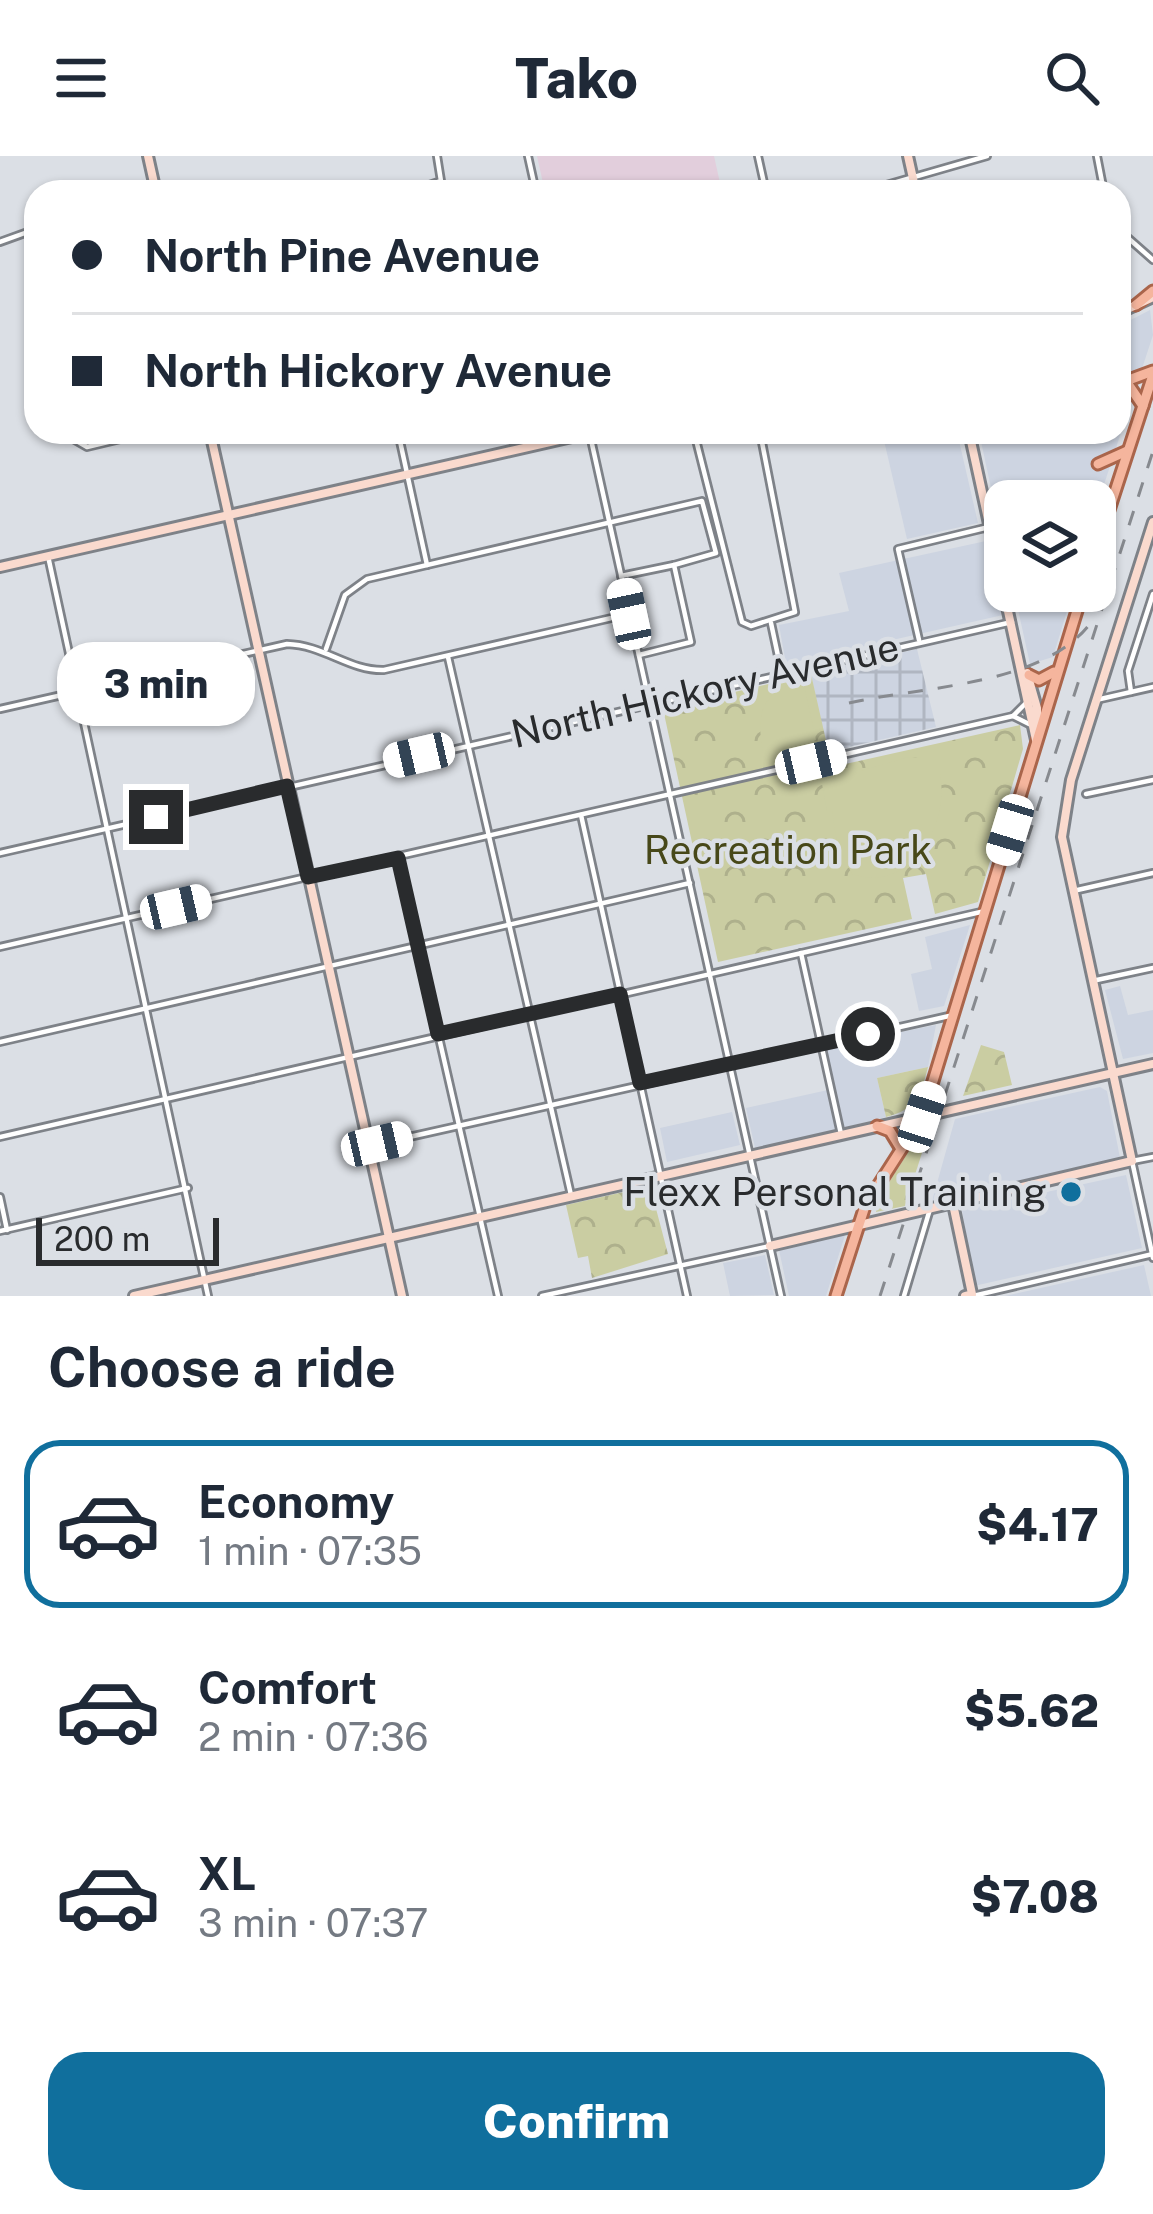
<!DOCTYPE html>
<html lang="en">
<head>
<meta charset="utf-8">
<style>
	body { margin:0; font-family:"Public Sans",sans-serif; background:#f2f2f3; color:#1f2937; height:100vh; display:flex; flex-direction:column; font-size:45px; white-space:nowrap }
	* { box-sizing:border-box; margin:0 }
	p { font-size:39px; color:#747a83 }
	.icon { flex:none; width:66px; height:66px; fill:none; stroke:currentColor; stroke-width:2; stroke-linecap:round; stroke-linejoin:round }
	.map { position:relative; height:1140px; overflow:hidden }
	.details { display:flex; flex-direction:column; background:#fff; flex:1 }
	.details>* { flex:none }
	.banner { position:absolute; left:24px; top:24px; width:1107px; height:264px; border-radius:36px; box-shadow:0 3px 9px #0004; display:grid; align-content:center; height:264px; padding:0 48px; background:#fff }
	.buttons { position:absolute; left:984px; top:324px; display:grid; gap:24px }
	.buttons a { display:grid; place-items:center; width:132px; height:132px; border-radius:24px; background:#fff; box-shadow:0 3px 9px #0004; font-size:60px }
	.scale { position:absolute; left:36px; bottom:30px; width:183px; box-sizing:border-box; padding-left:12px; border:6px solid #292b2d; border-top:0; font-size:33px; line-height:42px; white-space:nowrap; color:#292b2d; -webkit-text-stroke:9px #dbdfe5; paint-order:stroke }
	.end { position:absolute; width:54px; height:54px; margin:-27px; border:15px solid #292b2d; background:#fff; box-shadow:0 0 0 6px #fff }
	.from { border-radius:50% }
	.bubble { position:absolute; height:84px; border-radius:36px; background:#fff; box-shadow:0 3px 9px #0004; font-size:39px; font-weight:800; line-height:84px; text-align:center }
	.car { position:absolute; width:36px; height:72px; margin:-36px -18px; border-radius:15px; box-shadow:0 0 9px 3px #0007; background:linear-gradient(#fff 24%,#345 0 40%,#fff 0 76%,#345 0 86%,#fff 0) }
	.banner b { display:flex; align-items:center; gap:42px; height:114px; font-size:45px }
	.banner b+b { border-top:3px solid #e0e1e3 }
	.banner i { width:30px; height:30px; background:#1f2937 }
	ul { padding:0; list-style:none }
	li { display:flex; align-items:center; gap:36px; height:168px; margin:0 24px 18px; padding:0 24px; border:6px solid transparent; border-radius:36px }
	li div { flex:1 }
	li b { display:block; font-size:45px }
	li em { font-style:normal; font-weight:800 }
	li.active { border-color:#106f9d }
	li>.icon { width:108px; height:108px; stroke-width:1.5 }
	h2 { padding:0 48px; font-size:54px; line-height:144px }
	.action { display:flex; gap:24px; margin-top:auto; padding:24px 48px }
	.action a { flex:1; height:138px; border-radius:36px; background:#106f9d; color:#fff; font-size:48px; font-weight:800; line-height:138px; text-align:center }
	header { display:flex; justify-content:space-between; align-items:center; height:156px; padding:0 48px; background:#fff; font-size:54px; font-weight:800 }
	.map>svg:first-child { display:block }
	.built { fill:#cdd4e1 }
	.industrial { fill:url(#industrial-grid) }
	.education { fill:#e2cedc }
	.park { fill:url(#park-crowns) }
	.pitch { fill:#cacda2 }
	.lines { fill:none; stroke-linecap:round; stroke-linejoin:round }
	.street-casing { stroke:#7e8288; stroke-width:10 }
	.secondary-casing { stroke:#7e8288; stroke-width:14 }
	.primary-casing { stroke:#aa654b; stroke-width:15 }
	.street { stroke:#fff; stroke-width:4.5 }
	.secondary { stroke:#fadace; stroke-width:8 }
	.primary { stroke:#f5b59d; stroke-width:9 }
	.rail { stroke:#878a8f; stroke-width:3; stroke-dasharray:15 15; stroke-linecap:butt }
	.route { stroke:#292b2d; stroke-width:15 }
	.poi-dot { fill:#106f9d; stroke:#dbdfe5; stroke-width:4.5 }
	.labels { text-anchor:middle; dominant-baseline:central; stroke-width:9; stroke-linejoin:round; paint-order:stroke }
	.street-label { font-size:39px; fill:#292b2d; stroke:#dbdfe5 }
	.park-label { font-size:39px; fill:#474819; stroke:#dbdfe5 }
	.poi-label { font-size:39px; fill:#292b2d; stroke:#dbdfe5; text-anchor:end }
</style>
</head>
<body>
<header><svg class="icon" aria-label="menu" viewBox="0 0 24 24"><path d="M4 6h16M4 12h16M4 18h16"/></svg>Tako<svg class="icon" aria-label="search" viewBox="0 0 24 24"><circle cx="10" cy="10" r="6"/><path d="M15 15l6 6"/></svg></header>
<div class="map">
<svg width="1153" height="1140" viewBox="0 0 1153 1140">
	<defs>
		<pattern id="industrial-grid" width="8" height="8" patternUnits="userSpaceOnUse" patternTransform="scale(3)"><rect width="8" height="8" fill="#cdd4e1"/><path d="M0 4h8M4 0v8" fill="none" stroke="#b0b6c1"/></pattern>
		<pattern id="park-crowns" width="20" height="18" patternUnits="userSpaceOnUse" patternTransform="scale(3)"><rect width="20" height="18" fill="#cacda2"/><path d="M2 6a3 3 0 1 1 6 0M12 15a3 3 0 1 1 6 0" fill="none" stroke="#aeb08c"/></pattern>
	</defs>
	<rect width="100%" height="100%" fill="#dbdfe5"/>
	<g class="built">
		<polygon points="1150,154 1153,179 1095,356 1095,345 1005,345 1005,397 979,276 1119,276 1119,170"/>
		<polygon points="882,276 957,276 978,367 907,383"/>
		<polygon points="986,385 1003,459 786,508 779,469 849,455 839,417"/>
		<polygon points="1014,435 1073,435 1053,501 1030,508"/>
		<polygon points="970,769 944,850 919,855 911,818 932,813 925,781"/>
		<polygon points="1120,830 1128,859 1153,854 1153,897 1123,903 1105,834"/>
		<polygon points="936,869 928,911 877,922 886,961 842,972 825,891"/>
		<polygon points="1100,931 1107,935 1120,1002 932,1045 955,963"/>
		<polygon points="828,934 837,974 755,992 746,952"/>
		<polygon points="732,956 740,989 667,1006 660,972"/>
		<polygon points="1126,1019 1142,1092 974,1130 962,1054"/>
		<polygon points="845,1079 826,1140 789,1140 779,1094"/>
		<polygon points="765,1099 774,1139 730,1140 723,1107"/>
		<polygon points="1144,1109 1151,1140 1005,1140"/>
	</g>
	<polygon class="industrial" points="917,493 936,571 827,596 811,518"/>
	<polygon class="education" points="537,0 714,0 722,36 545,36"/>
	<g class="park">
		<polygon points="811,518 832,611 1020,569 1023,593 978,746 935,758 926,718 903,722 912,763 718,806 663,553"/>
		<polygon points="981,889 1004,896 1012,929 963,940"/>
		<path d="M928 911C920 941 917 953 886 961L877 922Z"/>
		<polygon points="929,975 905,1050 876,1056 879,1042 921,976"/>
		<polygon points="650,1030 668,1098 592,1122 588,1100 578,1102 566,1049"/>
	</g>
	<g class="pitch">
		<path d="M803 525 816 584 763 597C756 558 760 536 803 525Z"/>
		<path d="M908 601 921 602 940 618C950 668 911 739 852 718L837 687 832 655H827L822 628 832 616 844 620Z"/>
	</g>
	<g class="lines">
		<g class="street-casing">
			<g id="street">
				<polyline points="528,0 536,36"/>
				<polyline points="758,0 766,36"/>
				<polyline points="1097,0 1104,36"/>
				<polyline points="409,36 441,25 437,0"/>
				<polyline points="862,36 987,0"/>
				<polyline points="1119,74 1153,104"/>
				<polyline points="0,86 36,73"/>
				<polyline points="61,276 87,291 150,276"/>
				<polyline points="398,276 427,409"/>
				<polyline points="694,276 742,466 751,470 795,456 760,276"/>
				<polyline points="590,279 781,1140"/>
				<polyline points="48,400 208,1140"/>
				<polyline points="621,420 674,409"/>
				<polyline points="771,467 781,514"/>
				<polyline points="919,484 898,393 989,371"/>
				<polyline points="326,493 345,439 367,423 702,345 716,397 674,409 691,486 639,499"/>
				<polyline points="448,501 571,1039"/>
				<polyline points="1131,536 1128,515 1153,438"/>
				<polyline points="1096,544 1153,531"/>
				<polyline points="1026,547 1013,560 1029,568"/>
				<path d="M0 553 287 488C324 489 349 515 384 514L629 458"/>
				<polyline points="1086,638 1153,624"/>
				<polyline points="581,659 687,1140"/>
				<polyline points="0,697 1012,466"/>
				<polyline points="398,702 498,1140"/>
				<polyline points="1073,735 1153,717"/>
				<polyline points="0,791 1013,560"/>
				<polyline points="801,797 841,978"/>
				<polyline points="1092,825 1153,812"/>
				<polyline points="0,886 690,727"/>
				<polyline points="0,981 985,755"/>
				<polyline points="369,990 949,860"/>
				<polyline points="1153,1001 1132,1005 1153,1102"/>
				<polyline points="0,1041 7,1074"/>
				<polyline points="0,1075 188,1032"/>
				<polyline points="542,1140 770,1090"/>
				<polyline points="904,1140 930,1053"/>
				<polyline points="973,1140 1153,1098"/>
			</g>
		</g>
		<g class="secondary-casing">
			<g id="secondary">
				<polyline points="148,0 156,36"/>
				<polyline points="908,0 916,36"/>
				<polyline points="1119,157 1153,141"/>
				<polyline points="210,276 402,1140"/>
				<polyline points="969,276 1036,584"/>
				<polyline points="0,411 594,276"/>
				<polyline points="1027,517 1037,552 1037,578"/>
				<polyline points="953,1048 972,1138 965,1140"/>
				<polyline points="770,1090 1132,1005 1062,681 1071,624 1153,366"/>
				<polyline points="134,1140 1153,908"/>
			</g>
		</g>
		<g class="primary-casing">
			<g id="primary">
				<polyline points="1136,149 1153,135"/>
				<polyline points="1143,250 1126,225 1153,215"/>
				<polyline points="1098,308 1127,295"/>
				<polyline points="1095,397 1153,219"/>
				<polyline points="1029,519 1039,524 1054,516"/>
				<polyline points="877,970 890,975 901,993"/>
				<polyline points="836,1140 865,1050 922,961 1083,435"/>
			</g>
		</g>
		<use href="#street" class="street"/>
		<use href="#secondary" class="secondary"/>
		<use href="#primary" class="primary"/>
		<g class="rail">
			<path d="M849 547C923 530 1046 530 1092 465"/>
			<polyline points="880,1140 1153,295"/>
		</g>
	</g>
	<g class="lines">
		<polyline class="route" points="156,661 287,630 308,721 398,702 438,878 620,838 640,927 868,878"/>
	</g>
	<circle class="poi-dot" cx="1071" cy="1036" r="12"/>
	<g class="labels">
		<g class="street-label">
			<text transform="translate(705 534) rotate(-13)">North Hickory Avenue</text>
		</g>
		<g class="park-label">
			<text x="788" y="694">Recreation Park</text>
		</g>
		<g class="poi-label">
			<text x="1047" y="1036">Flexx Personal Training</text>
		</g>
	</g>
</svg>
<div class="buttons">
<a><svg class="icon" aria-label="layers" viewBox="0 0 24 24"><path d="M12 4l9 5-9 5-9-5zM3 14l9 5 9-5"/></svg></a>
</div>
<div class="scale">200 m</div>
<i class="end from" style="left:868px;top:878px"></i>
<i class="end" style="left:156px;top:661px"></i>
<div class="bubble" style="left:57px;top:486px;width:198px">3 min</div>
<i class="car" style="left:629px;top:458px;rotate:348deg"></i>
<i class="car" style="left:419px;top:599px;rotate:257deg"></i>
<i class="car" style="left:811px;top:606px;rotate:77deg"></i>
<i class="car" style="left:1010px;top:674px;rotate:197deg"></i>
<i class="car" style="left:176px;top:751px;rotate:77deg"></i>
<i class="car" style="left:922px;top:961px;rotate:18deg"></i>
<i class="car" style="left:377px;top:988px;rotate:77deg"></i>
<div class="banner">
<b><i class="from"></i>North Pine Avenue</b>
<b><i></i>North Hickory Avenue</b>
</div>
</div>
<section class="details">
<h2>Choose a ride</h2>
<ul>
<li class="active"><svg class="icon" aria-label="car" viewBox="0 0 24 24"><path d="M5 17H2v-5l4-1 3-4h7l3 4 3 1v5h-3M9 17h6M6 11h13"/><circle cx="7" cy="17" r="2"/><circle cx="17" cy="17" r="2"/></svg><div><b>Economy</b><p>1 min · 07:35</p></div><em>$4.17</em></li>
<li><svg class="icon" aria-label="car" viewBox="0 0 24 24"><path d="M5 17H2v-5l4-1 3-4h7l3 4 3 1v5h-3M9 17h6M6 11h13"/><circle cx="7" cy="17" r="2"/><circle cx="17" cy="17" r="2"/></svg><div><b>Comfort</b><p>2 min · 07:36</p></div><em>$5.62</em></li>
<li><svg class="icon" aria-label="car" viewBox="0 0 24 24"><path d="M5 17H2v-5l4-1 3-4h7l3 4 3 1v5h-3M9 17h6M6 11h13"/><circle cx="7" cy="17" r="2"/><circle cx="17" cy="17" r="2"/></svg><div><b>XL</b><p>3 min · 07:37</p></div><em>$7.08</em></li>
</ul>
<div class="action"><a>Confirm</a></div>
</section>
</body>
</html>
